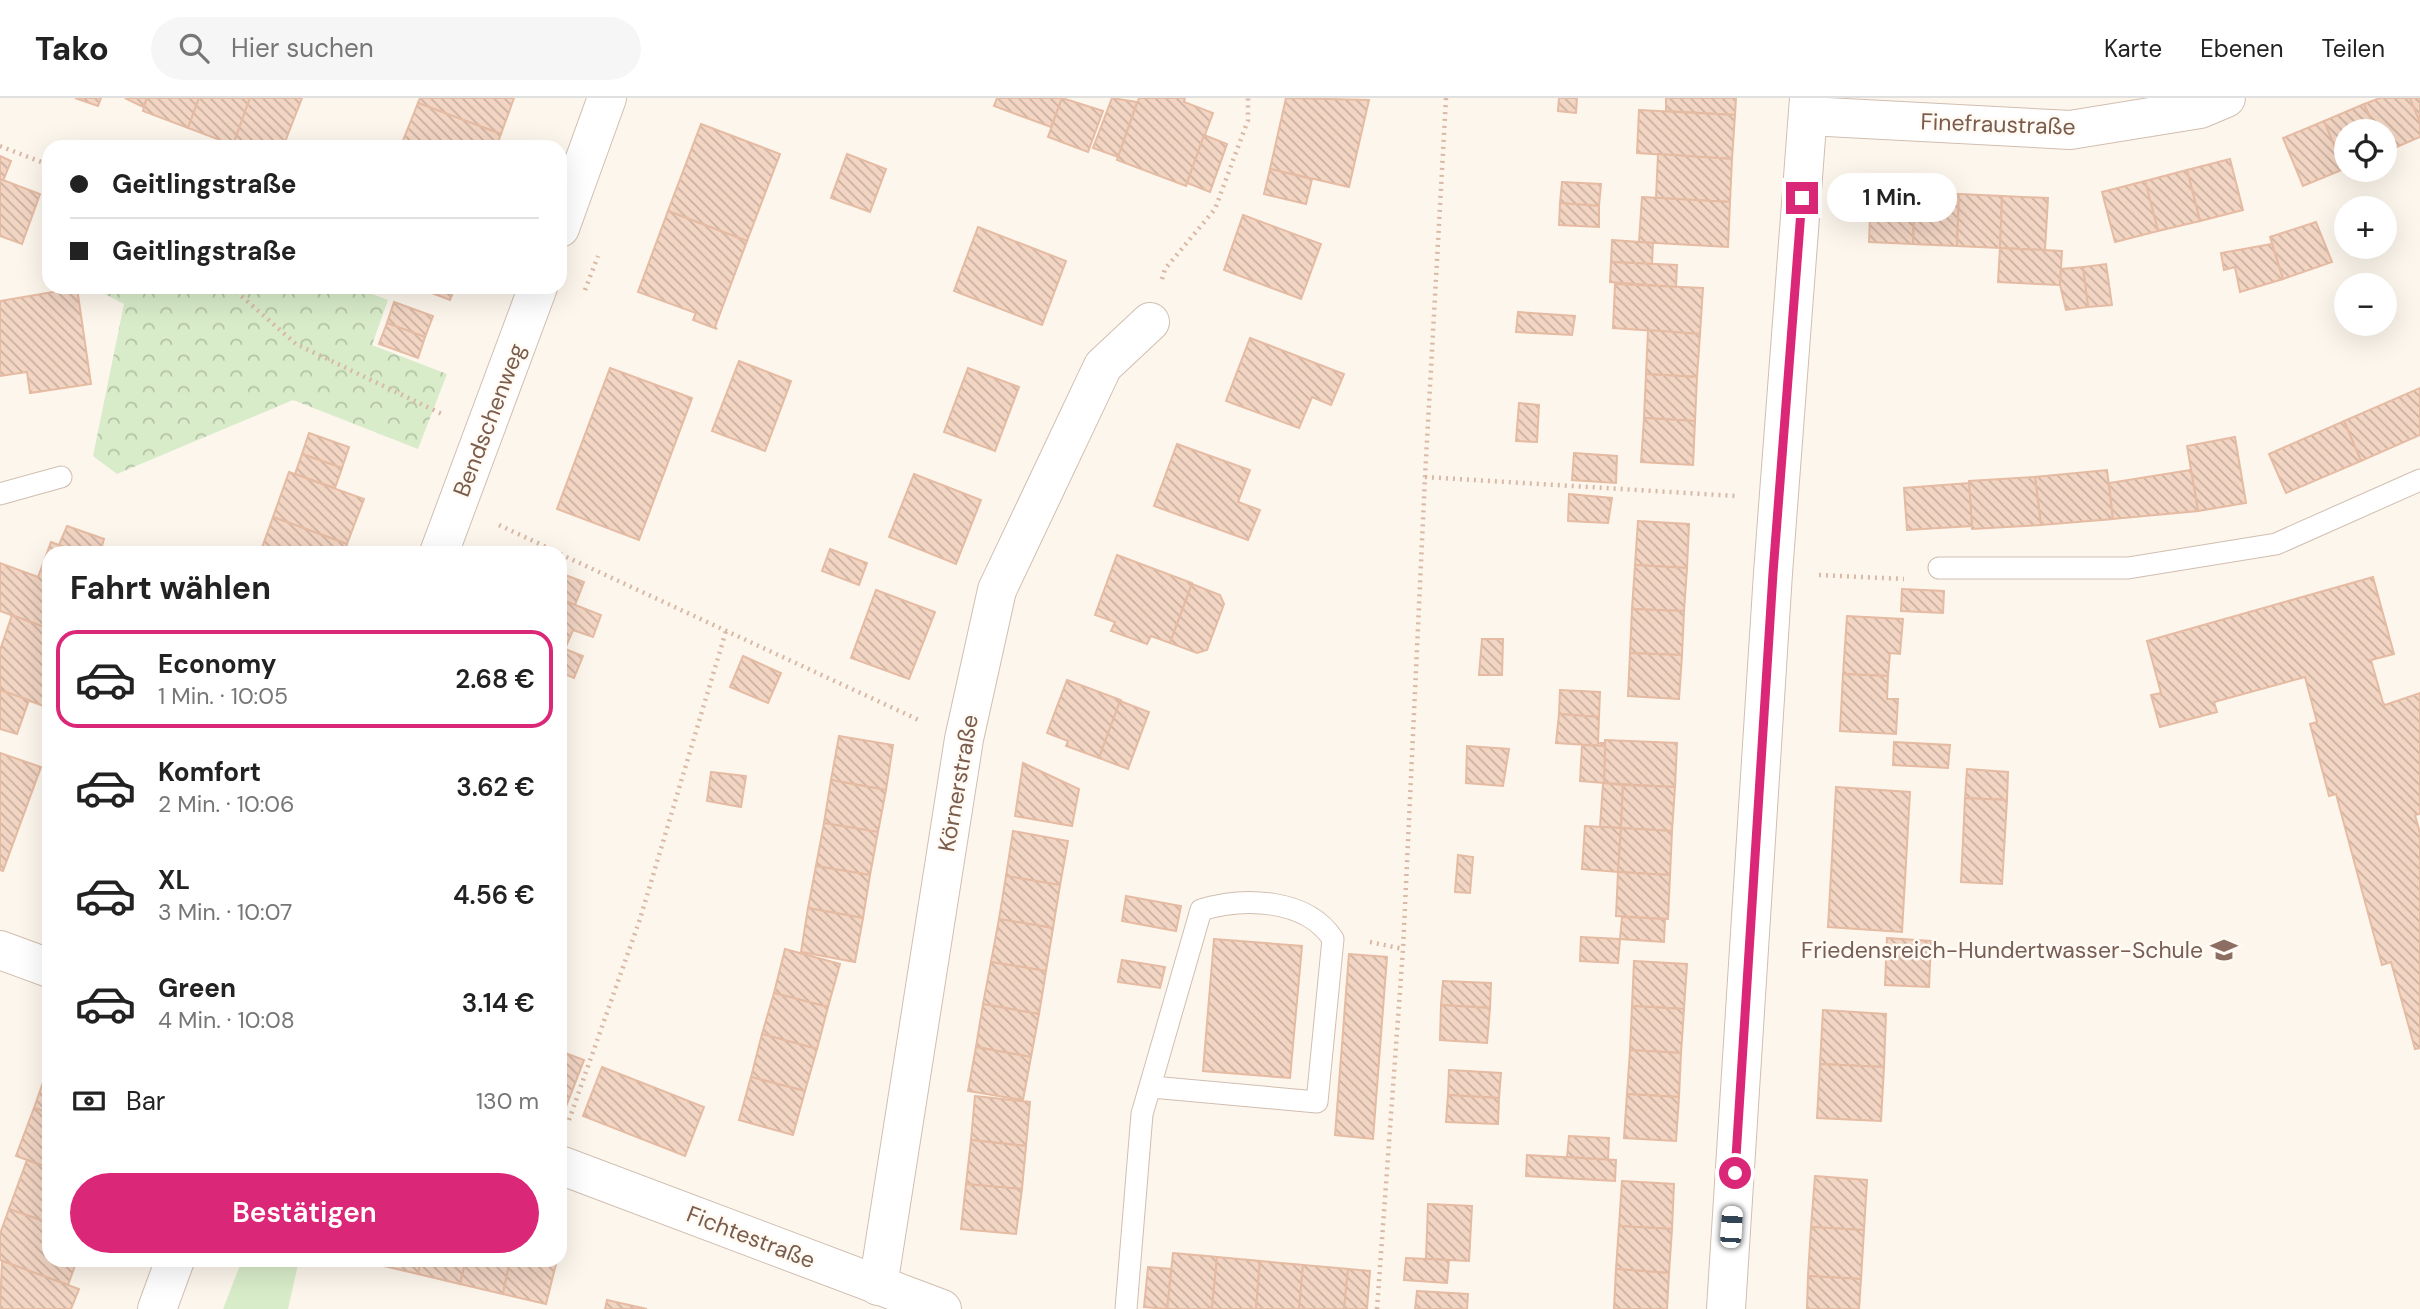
<!DOCTYPE html>
<html lang="de">
<head>
<meta charset="utf-8">
<style>
	body { margin:0; font-family:"DM Sans",sans-serif; background:#f6f6f6; color:#222; height:100vh; display:flex; flex-direction:column; font-size:26px; white-space:nowrap }
	* { box-sizing:border-box; margin:0 }
	p { font-size:23px; color:#767676 }
	.icon { flex:none; width:38px; height:38px; fill:none; stroke:currentColor; stroke-width:2; stroke-linecap:round; stroke-linejoin:round }
	.map { position:relative; flex:1; overflow:hidden }
	.drawer { position:absolute; left:42px; top:448px; width:525px; height:721px; display:flex; flex-direction:column; background:#fff; border-radius:21px; box-shadow:0 7px 28px #0002 }
	.drawer>* { flex:none }
	.top-card { position:absolute; left:42px; top:42px; width:525px; height:154px; border-radius:21px; box-shadow:0 7px 28px #0002; display:grid; align-content:center; height:154px; padding:0 28px; background:#fff }
	.controls { position:absolute; left:2334px; top:21px; display:grid; gap:14px }
	.controls a { display:grid; place-items:center; width:63px; height:63px; border-radius:50%; background:#fff; box-shadow:0 7px 28px #0002; font-size:35px }
	.end { position:absolute; width:32px; height:32px; margin:-16px; border:9px solid #db2777; background:#fff; box-shadow:0 0 0 4px #fff }
	.from { border-radius:50% }
	.bubble { position:absolute; height:49px; border-radius:24px; background:#fff; box-shadow:0 7px 28px #0002; font-size:23px; font-weight:600; line-height:49px; text-align:center }
	.car { position:absolute; width:21px; height:42px; margin:-21px -10px; border-radius:9px; box-shadow:0 0 5px 2px #0007; background:linear-gradient(#fff 24%,#345 0 40%,#fff 0 76%,#345 0 86%,#fff 0) }
	.top-card b { display:flex; align-items:center; gap:24px; height:66px; font-size:26px }
	.top-card b+b { border-top:2px solid #e0e0e0 }
	.top-card i { width:18px; height:18px; background:#222 }
	ul { padding:0; list-style:none }
	li { display:flex; align-items:center; gap:21px; height:98px; margin:0 14px 10px; padding:0 14px; border:4px solid transparent; border-radius:21px }
	li div { flex:1 }
	li b { display:block; font-size:26px }
	li em { font-style:normal; font-weight:600 }
	li.selected { border-color:#db2777 }
	li>.icon { width:63px; height:63px; stroke-width:1.5 }
	h2 { padding:0 28px; font-size:32px; line-height:84px }
	.pay { display:flex; align-items:center; gap:18px; height:77px; padding:0 28px; font-size:26px }
	.pay p { margin-inline-start:auto }
	.button { display:flex; gap:14px; margin-top:auto; padding:14px 28px }
	.button a { flex:1; height:80px; border-radius:42px; background:#db2777; color:#fff; font-size:28px; font-weight:600; line-height:80px; text-align:center }
	header { display:flex; align-items:center; gap:42px; box-sizing:border-box; height:98px; padding:0 35px; background:#fff; border-bottom:2px solid #e0e0e0 }
	header strong { font-size:33px }
	nav { display:flex; gap:38px; margin-inline-start:auto; font-size:24px }
	.search { width:490px; height:63px; background:#f6f6f6; display:flex; align-items:center; gap:18px; box-sizing:border-box; padding:0 24px; border-radius:38px; color:#767676; font-size:26px }
	.map>svg:first-child { display:block }
	.grass { fill:#d8ecc9 }
	.forest { fill:url(#forest-crowns) }
	.building { fill:url(#building-back-hatch); stroke:#e6bba3; stroke-width:2 }
	.lines { fill:none; stroke-linecap:round; stroke-linejoin:round }
	.service-casing { stroke:#d1beb0; stroke-width:23 }
	.minor-casing { stroke:#d1beb0; stroke-width:40 }
	.tertiary-casing { stroke:#d1beb0; stroke-width:40 }
	.path { stroke:#d9b8a5; stroke-width:4.5; stroke-dasharray:2 5; stroke-linecap:butt }
	.service { stroke:#fff; stroke-width:21 }
	.minor { stroke:#fff; stroke-width:38 }
	.tertiary { stroke:#fff; stroke-width:38 }
	.route { stroke:#db2777; stroke-width:9 }
	.labels { text-anchor:middle; dominant-baseline:central; stroke-width:5; stroke-linejoin:round; paint-order:stroke }
	.street-label { font-size:23px; fill:#7a5c4d; stroke:#fffaf3 }
	.education-label { font-size:23px; fill:#785e54; stroke:#fffaf3; text-anchor:end }
</style>
</head>
<body>
<header>
<strong>Tako</strong>
<div class="search"><svg class="icon" aria-label="search" viewBox="0 0 24 24"><circle cx="10" cy="10" r="6"/><path d="M15 15l6 6"/></svg>Hier suchen</div>
<nav><a>Karte</a><a>Ebenen</a><a>Teilen</a></nav>
</header>
<div class="map">
<svg width="2420" height="1211" viewBox="0 0 2420 1211">
	<defs>
		<pattern id="forest-crowns" width="20" height="18" patternUnits="userSpaceOnUse" patternTransform="scale(1.75)"><rect width="20" height="18" fill="#d8ecc9"/><path d="M2 6a3 3 0 1 1 6 0M12 15a3 3 0 1 1 6 0" fill="none" stroke="#b4c2a5"/></pattern>
		<pattern id="building-back-hatch" width="6" height="6" patternUnits="userSpaceOnUse" patternTransform="scale(1.75)"><rect width="6" height="6" fill="#f3d5c3"/><path d="M-1 5l2 2M0 0l6 6M5-1l2 2" fill="none" stroke="#cab0a1"/></pattern>
	</defs>
	<rect width="100%" height="100%" fill="#fdf6ec"/>
	<polygon class="grass" points="242,1162 299,1162 288,1211 223,1211"/>
	<polygon class="forest" points="91,189 354,189 388,202 372,247 447,276 418,351 293,302 117,376 93,358 124,206"/>
	<g class="building">
		<polygon points="75,0 101,0 98,8"/>
		<polygon points="125,0 147,0 143,9"/>
		<polygon points="147,0 199,0 188,30 143,13"/>
		<polygon points="199,0 250,0 233,47 188,30"/>
		<polygon points="250,0 302,0 283,49 233,47"/>
		<polygon points="420,0 514,0 501,36 418,5"/>
		<polygon points="997,0 1062,0 1051,29 994,8"/>
		<polygon points="1062,0 1103,13 1088,54 1048,39"/>
		<polygon points="1112,0 1137,4 1118,59 1093,50"/>
		<polygon points="1139,0 1185,0 1184,4 1213,15 1186,88 1117,62"/>
		<polygon points="1286,0 1369,2 1349,89 1270,71"/>
		<polygon points="1559,0 1577,0 1576,15 1558,13"/>
		<polygon points="1666,0 1736,0 1735,17 1666,13"/>
		<polygon points="2380,0 2410,0 2420,24 2420,39 2385,54 2385,33 2376,33 2364,6"/>
		<polygon points="2410,0 2420,0 2420,24"/>
		<polygon points="418,5 501,36 496,49 412,49 402,45"/>
		<polygon points="2364,6 2376,33 2347,33 2347,70 2344,71 2324,23"/>
		<polygon points="1639,12 1735,17 1732,61 1637,55"/>
		<polygon points="2324,23 2344,71 2303,88 2283,40"/>
		<polygon points="701,26 780,56 747,143 668,113"/>
		<polygon points="1204,37 1227,46 1210,94 1187,85"/>
		<polygon points="847,56 886,71 870,114 831,100"/>
		<polygon points="1658,56 1732,61 1730,104 1656,100"/>
		<polygon points="0,58 11,63 3,83 0,81"/>
		<polygon points="2230,61 2243,112 2200,123 2187,72"/>
		<polygon points="1270,71 1312,81 1306,106 1264,96"/>
		<polygon points="2187,72 2200,123 2158,133 2145,83"/>
		<polygon points="0,81 40,96 22,146 0,138"/>
		<polygon points="2145,83 2158,133 2115,144 2102,94"/>
		<polygon points="1562,84 1601,86 1599,108 1560,105"/>
		<polygon points="1871,92 1915,94 1913,146 1869,144"/>
		<polygon points="1915,94 1959,96 1957,148 1913,146"/>
		<polygon points="1959,96 2002,98 2000,150 1957,148"/>
		<polygon points="2002,98 2048,100 2045,152 2000,150"/>
		<polygon points="1642,99 1730,104 1728,149 1639,144"/>
		<polygon points="1560,105 1599,108 1599,129 1559,127"/>
		<polygon points="668,113 747,143 715,229 717,231 693,222 696,215 638,194"/>
		<polygon points="1243,117 1321,146 1301,201 1224,172"/>
		<polygon points="2316,124 2332,164 2283,181 2270,139"/>
		<polygon points="978,129 1066,163 1042,227 954,193"/>
		<polygon points="1612,142 1653,145 1652,166 1611,164"/>
		<polygon points="2272,146 2283,181 2240,194 2235,169 2224,172 2221,155"/>
		<polygon points="2000,150 2062,153 2060,187 1998,184"/>
		<polygon points="1611,164 1677,167 1676,189 1610,184"/>
		<polygon points="2106,166 2112,207 2088,209 2083,169"/>
		<polygon points="2083,169 2088,209 2066,212 2060,187 2061,171"/>
		<polygon points="1615,186 1703,190 1700,236 1613,230"/>
		<polygon points="416,189 455,189 450,202"/>
		<polygon points="77,190 91,286 30,295 27,274 0,278 0,203"/>
		<polygon points="394,204 433,218 425,239 387,225"/>
		<polygon points="1518,214 1575,218 1572,237 1516,234"/>
		<polygon points="387,225 425,239 418,260 379,246"/>
		<polygon points="1648,232 1700,236 1697,279 1646,276"/>
		<polygon points="1250,240 1344,276 1331,307 1312,299 1299,330 1226,303"/>
		<polygon points="739,263 791,283 765,353 712,333"/>
		<polygon points="610,270 692,300 639,442 557,411"/>
		<polygon points="968,270 1019,289 995,353 944,334"/>
		<polygon points="1646,276 1697,279 1695,323 1644,320"/>
		<polygon points="2420,290 2420,337 2361,363 2344,323"/>
		<polygon points="1519,305 1539,307 1537,344 1516,343"/>
		<polygon points="1644,320 1695,323 1693,367 1641,364"/>
		<polygon points="2344,323 2361,363 2286,395 2269,356"/>
		<polygon points="309,335 349,349 342,370 302,356"/>
		<polygon points="2235,339 2246,405 2198,413 2187,348"/>
		<polygon points="1177,346 1250,372 1238,404 1260,412 1248,442 1154,408"/>
		<polygon points="1574,355 1617,358 1616,385 1572,382"/>
		<polygon points="302,356 342,370 335,390 295,376"/>
		<polygon points="2107,372 2113,421 2041,427 2035,379"/>
		<polygon points="2191,372 2198,413 2113,421 2109,385"/>
		<polygon points="289,374 364,401 347,446 273,419"/>
		<polygon points="914,376 981,402 956,466 889,439"/>
		<polygon points="2035,379 2041,427 1972,431 1969,383"/>
		<polygon points="1969,385 1972,428 1907,432 1904,390"/>
		<polygon points="1569,396 1612,400 1608,425 1568,423"/>
		<polygon points="273,419 347,446 344,455 260,455"/>
		<polygon points="1638,423 1689,426 1687,470 1635,467"/>
		<polygon points="67,428 104,441 100,455 80,455 59,447"/>
		<polygon points="51,444 80,455 49,455 49,531 0,513 0,465 38,479"/>
		<polygon points="830,451 867,465 859,487 822,473"/>
		<polygon points="1117,457 1192,485 1170,545 1151,538 1147,546 1111,533 1115,524 1095,517"/>
		<polygon points="1635,467 1687,470 1684,513 1632,511"/>
		<polygon points="560,475 584,484 575,507 560,501"/>
		<polygon points="2373,479 2394,556 2371,562 2383,605 2385,607 2420,595 2420,716 2415,717 2420,735 2420,950 2415,951 2391,864 2382,867 2336,696 2329,698 2310,626 2317,624 2305,579 2214,604 2217,614 2160,629 2151,597 2161,595 2147,543"/>
		<polygon points="1192,486 1220,497 1224,506 1207,552 1197,555 1170,545"/>
		<polygon points="1902,491 1944,493 1943,515 1901,513"/>
		<polygon points="876,492 935,514 909,581 851,560"/>
		<polygon points="560,501 601,517 593,539 573,532 565,551 560,549"/>
		<polygon points="1632,511 1684,513 1682,557 1630,555"/>
		<polygon points="12,517 49,531 49,610 0,592 0,552"/>
		<polygon points="1847,518 1903,521 1900,556 1890,555 1888,578 1843,576"/>
		<polygon points="1482,541 1503,541 1502,577 1479,577"/>
		<polygon points="560,549 583,558 574,580 560,574"/>
		<polygon points="1630,555 1682,557 1679,601 1628,598"/>
		<polygon points="743,558 781,575 768,605 730,589"/>
		<polygon points="1843,576 1888,578 1887,601 1898,601 1896,636 1840,633"/>
		<polygon points="1067,582 1121,602 1099,660 1066,648 1068,643 1047,635"/>
		<polygon points="0,592 29,602 17,636 0,631"/>
		<polygon points="1560,592 1600,594 1599,619 1559,616"/>
		<polygon points="1120,603 1149,614 1128,671 1099,660"/>
		<polygon points="1559,616 1599,619 1598,645 1605,645 1605,648 1556,645"/>
		<polygon points="839,638 893,647 886,692 831,682"/>
		<polygon points="1605,642 1677,645 1675,689 1604,685"/>
		<polygon points="1894,644 1950,647 1948,670 1893,667"/>
		<polygon points="1582,647 1605,648 1604,685 1580,683"/>
		<polygon points="1467,648 1509,651 1503,688 1466,685"/>
		<polygon points="0,655 41,669 3,773 0,772"/>
		<polygon points="1023,665 1079,691 1072,728 1015,718"/>
		<polygon points="1967,671 2008,674 2007,702 1965,700"/>
		<polygon points="711,674 746,678 741,709 707,703"/>
		<polygon points="831,682 886,692 878,734 824,725"/>
		<polygon points="1603,685 1623,687 1621,730 1600,729"/>
		<polygon points="1623,687 1675,689 1672,733 1621,730"/>
		<polygon points="1836,689 1910,694 1902,834 1828,829"/>
		<polygon points="1965,700 2007,702 2002,786 1961,784"/>
		<polygon points="824,725 878,734 870,777 816,768"/>
		<polygon points="1585,728 1621,730 1618,774 1582,771"/>
		<polygon points="1621,730 1672,733 1670,777 1618,774"/>
		<polygon points="1013,733 1068,743 1060,787 1006,778"/>
		<polygon points="1458,757 1473,759 1470,795 1455,794"/>
		<polygon points="816,768 870,777 863,820 808,810"/>
		<polygon points="1618,774 1670,777 1668,821 1616,818"/>
		<polygon points="1006,778 1060,787 1053,830 999,821"/>
		<polygon points="1126,798 1181,808 1176,833 1122,823"/>
		<polygon points="808,810 863,820 855,864 801,854"/>
		<polygon points="1622,819 1665,821 1664,844 1620,841"/>
		<polygon points="999,821 1053,830 1046,873 991,864"/>
		<polygon points="1581,839 1620,841 1618,865 1580,863"/>
		<polygon points="1887,840 1931,843 1929,889 1885,887"/>
		<polygon points="1214,841 1302,848 1290,980 1203,973"/>
		<polygon points="785,851 840,866 828,909 774,895"/>
		<polygon points="1349,856 1387,859 1373,1041 1335,1037"/>
		<polygon points="1122,862 1165,869 1160,890 1118,884"/>
		<polygon points="1634,863 1687,866 1684,911 1632,908"/>
		<polygon points="991,864 1046,873 1039,916 983,906"/>
		<polygon points="1443,883 1491,885 1490,910 1441,907"/>
		<polygon points="774,895 828,909 817,951 762,936"/>
		<polygon points="983,906 1039,916 1031,959 976,949"/>
		<polygon points="1441,907 1490,910 1487,945 1440,942"/>
		<polygon points="1632,908 1684,911 1681,955 1630,952"/>
		<polygon points="1823,912 1886,916 1884,969 1820,966"/>
		<polygon points="762,936 817,951 805,993 751,979"/>
		<polygon points="976,949 1031,959 1023,1002 968,993"/>
		<polygon points="1630,952 1681,955 1679,999 1627,996"/>
		<polygon points="560,953 584,962 565,1011 560,1008"/>
		<polygon points="1820,966 1884,969 1881,1023 1817,1020"/>
		<polygon points="49,967 49,1015 34,1010"/>
		<polygon points="602,969 704,1009 685,1058 583,1018"/>
		<polygon points="1449,972 1501,975 1499,1000 1448,997"/>
		<polygon points="751,979 805,993 793,1037 739,1022"/>
		<polygon points="1627,996 1679,999 1676,1043 1624,1040"/>
		<polygon points="1448,997 1499,1000 1498,1026 1446,1024"/>
		<polygon points="975,998 1030,1004 1026,1048 971,1042"/>
		<polygon points="34,1010 49,1015 49,1070 16,1058"/>
		<polygon points="1569,1038 1609,1040 1608,1062 1567,1059"/>
		<polygon points="971,1042 1026,1048 1022,1091 966,1086"/>
		<polygon points="1527,1057 1616,1062 1615,1083 1526,1078"/>
		<polygon points="27,1062 49,1070 49,1125 9,1111"/>
		<polygon points="1815,1078 1867,1082 1864,1132 1811,1129"/>
		<polygon points="1622,1083 1674,1086 1672,1131 1619,1128"/>
		<polygon points="966,1086 1022,1091 1016,1136 961,1131"/>
		<polygon points="1428,1106 1472,1108 1469,1163 1426,1161"/>
		<polygon points="9,1111 49,1125 49,1162 77,1162 68,1187 0,1162 0,1136"/>
		<polygon points="1619,1128 1672,1131 1669,1175 1616,1171"/>
		<polygon points="1811,1129 1864,1132 1861,1181 1808,1178"/>
		<polygon points="1173,1155 1217,1159 1212,1211 1167,1211"/>
		<polygon points="1217,1159 1260,1163 1256,1211 1212,1211"/>
		<polygon points="1406,1160 1449,1162 1447,1185 1404,1182"/>
		<polygon points="376,1162 421,1162 418,1176 375,1166"/>
		<polygon points="421,1162 466,1162 460,1186 418,1176"/>
		<polygon points="466,1162 510,1162 503,1196 460,1186"/>
		<polygon points="510,1162 557,1162 546,1206 503,1196"/>
		<polygon points="2,1163 79,1191 71,1211 0,1211"/>
		<polygon points="1260,1163 1303,1167 1299,1211 1256,1211"/>
		<polygon points="1303,1167 1348,1171 1344,1211 1299,1211"/>
		<polygon points="1148,1169 1171,1171 1167,1211 1144,1209"/>
		<polygon points="1348,1171 1370,1173 1367,1211 1344,1211"/>
		<polygon points="1616,1171 1669,1175 1667,1211 1614,1211"/>
		<polygon points="1808,1178 1861,1181 1859,1211 1807,1211"/>
		<polygon points="1417,1193 1468,1196 1467,1211 1415,1211"/>
		<polygon points="607,1202 647,1211 605,1211"/>
	</g>
	<g class="lines">
		<g class="service-casing">
			<g id="service">
				<polyline points="0,396 61,379"/>
				<polyline points="1939,470 2128,470 2276,446 2420,382"/>
				<path d="M1126 1211 1142 1016 1201 812C1243 799 1306 800 1333 841L1317 1004 1152 989"/>
			</g>
		</g>
		<g class="minor-casing">
			<g id="minor">
				<polyline points="1808,18 2070,32 2200,11 2226,0"/>
				<polyline points="0,852 49,870"/>
				<polyline points="560,1067 942,1211"/>
				<polyline points="878,1188 964,641 997,492 1103,268 1150,224"/>
				<polyline points="1726,1211 1773,475 1809,0"/>
			</g>
		</g>
		<g class="tertiary-casing">
			<g id="tertiary">
				<polyline points="560,130 607,0"/>
				<polyline points="439,455 538,189"/>
				<polyline points="157,1211 175,1162"/>
			</g>
		</g>
		<g class="path">
			<polyline points="0,48 49,67"/>
			<polyline points="1162,181 1165,171 1215,111 1248,22 1248,0"/>
			<polyline points="231,189 296,246 442,316"/>
			<polyline points="585,192 598,158"/>
			<polyline points="1425,379 1736,398"/>
			<polyline points="499,427 559,455"/>
			<polyline points="560,456 921,623"/>
			<polyline points="1819,477 1904,481"/>
			<polyline points="1370,844 1403,851"/>
			<polyline points="569,1022 640,821 726,533"/>
			<polyline points="1377,1211 1403,851 1425,379 1446,0"/>
		</g>
		<use href="#service" class="service"/>
		<use href="#minor" class="minor"/>
		<use href="#tertiary" class="tertiary"/>
	</g>
	<g class="lines">
		<polyline class="route" points="1735,1075 1773,475 1802,100"/>
	</g>
	<defs>
		<g id="school-bare" transform="scale(2.1)"><path d="M0-5L7-2L0 1L-7-2ZM-4 1L0 2.5L4 1V4Q0 6-4 4Z" fill="#8d6e63" stroke="#fffaf3" stroke-width="2.5" paint-order="stroke"/></g>
	</defs>
	<g fill-rule="evenodd">
		<use href="#school-bare" x="2224" y="852"/>
	</g>
	<g class="labels">
		<g class="street-label">
			<text transform="translate(1998 26) rotate(2)">Finefraustraße</text>
			<text transform="translate(489 322) rotate(-69)">Bendschenweg</text>
			<text transform="translate(958 685) rotate(-80)">Körnerstraße</text>
			<text transform="translate(751 1139) rotate(21)">Fichtestraße</text>
		</g>
		<g class="education-label">
			<text x="2203" y="852">Friedensreich-Hundertwasser-Schule</text>
		</g>
	</g>
</svg>
<div class="controls">
<a><svg class="icon" aria-label="locate" viewBox="0 0 24 24"><circle cx="12" cy="12" r="6"/><path d="M12 2v4M12 18v4M2 12h4M18 12h4"/></svg></a>
<a>+</a>
<a>−</a>
</div>
<i class="end from" style="left:1735px;top:1075px"></i>
<i class="end" style="left:1802px;top:100px"></i>
<div class="bubble" style="left:1827px;top:75px;width:130px">1 Min.</div>
<i class="car" style="left:1731px;top:1129px;rotate:4deg"></i>
<div class="top-card">
<b><i class="from"></i>Geitlingstraße</b>
<b><i></i>Geitlingstraße</b>
</div>
<section class="drawer">
<h2>Fahrt wählen</h2>
<ul>
<li class="selected"><svg class="icon" aria-label="car" viewBox="0 0 24 24"><path d="M5 17H2v-5l4-1 3-4h7l3 4 3 1v5h-3M9 17h6M6 11h13"/><circle cx="7" cy="17" r="2"/><circle cx="17" cy="17" r="2"/></svg><div><b>Economy</b><p>1 Min. · 10:05</p></div><em>2.68 €</em></li>
<li><svg class="icon" aria-label="car" viewBox="0 0 24 24"><path d="M5 17H2v-5l4-1 3-4h7l3 4 3 1v5h-3M9 17h6M6 11h13"/><circle cx="7" cy="17" r="2"/><circle cx="17" cy="17" r="2"/></svg><div><b>Komfort</b><p>2 Min. · 10:06</p></div><em>3.62 €</em></li>
<li><svg class="icon" aria-label="car" viewBox="0 0 24 24"><path d="M5 17H2v-5l4-1 3-4h7l3 4 3 1v5h-3M9 17h6M6 11h13"/><circle cx="7" cy="17" r="2"/><circle cx="17" cy="17" r="2"/></svg><div><b>XL</b><p>3 Min. · 10:07</p></div><em>4.56 €</em></li>
<li><svg class="icon" aria-label="car" viewBox="0 0 24 24"><path d="M5 17H2v-5l4-1 3-4h7l3 4 3 1v5h-3M9 17h6M6 11h13"/><circle cx="7" cy="17" r="2"/><circle cx="17" cy="17" r="2"/></svg><div><b>Green</b><p>4 Min. · 10:08</p></div><em>3.14 €</em></li>
</ul>
<div class="pay"><svg class="icon" aria-label="cash" viewBox="0 0 24 24"><path d="M3 7h18v10H3z"/><circle cx="12" cy="12" r="2"/></svg>Bar<p>130 m</p></div>
<div class="button"><a>Bestätigen</a></div>
</section>
</div>
</body>
</html>
